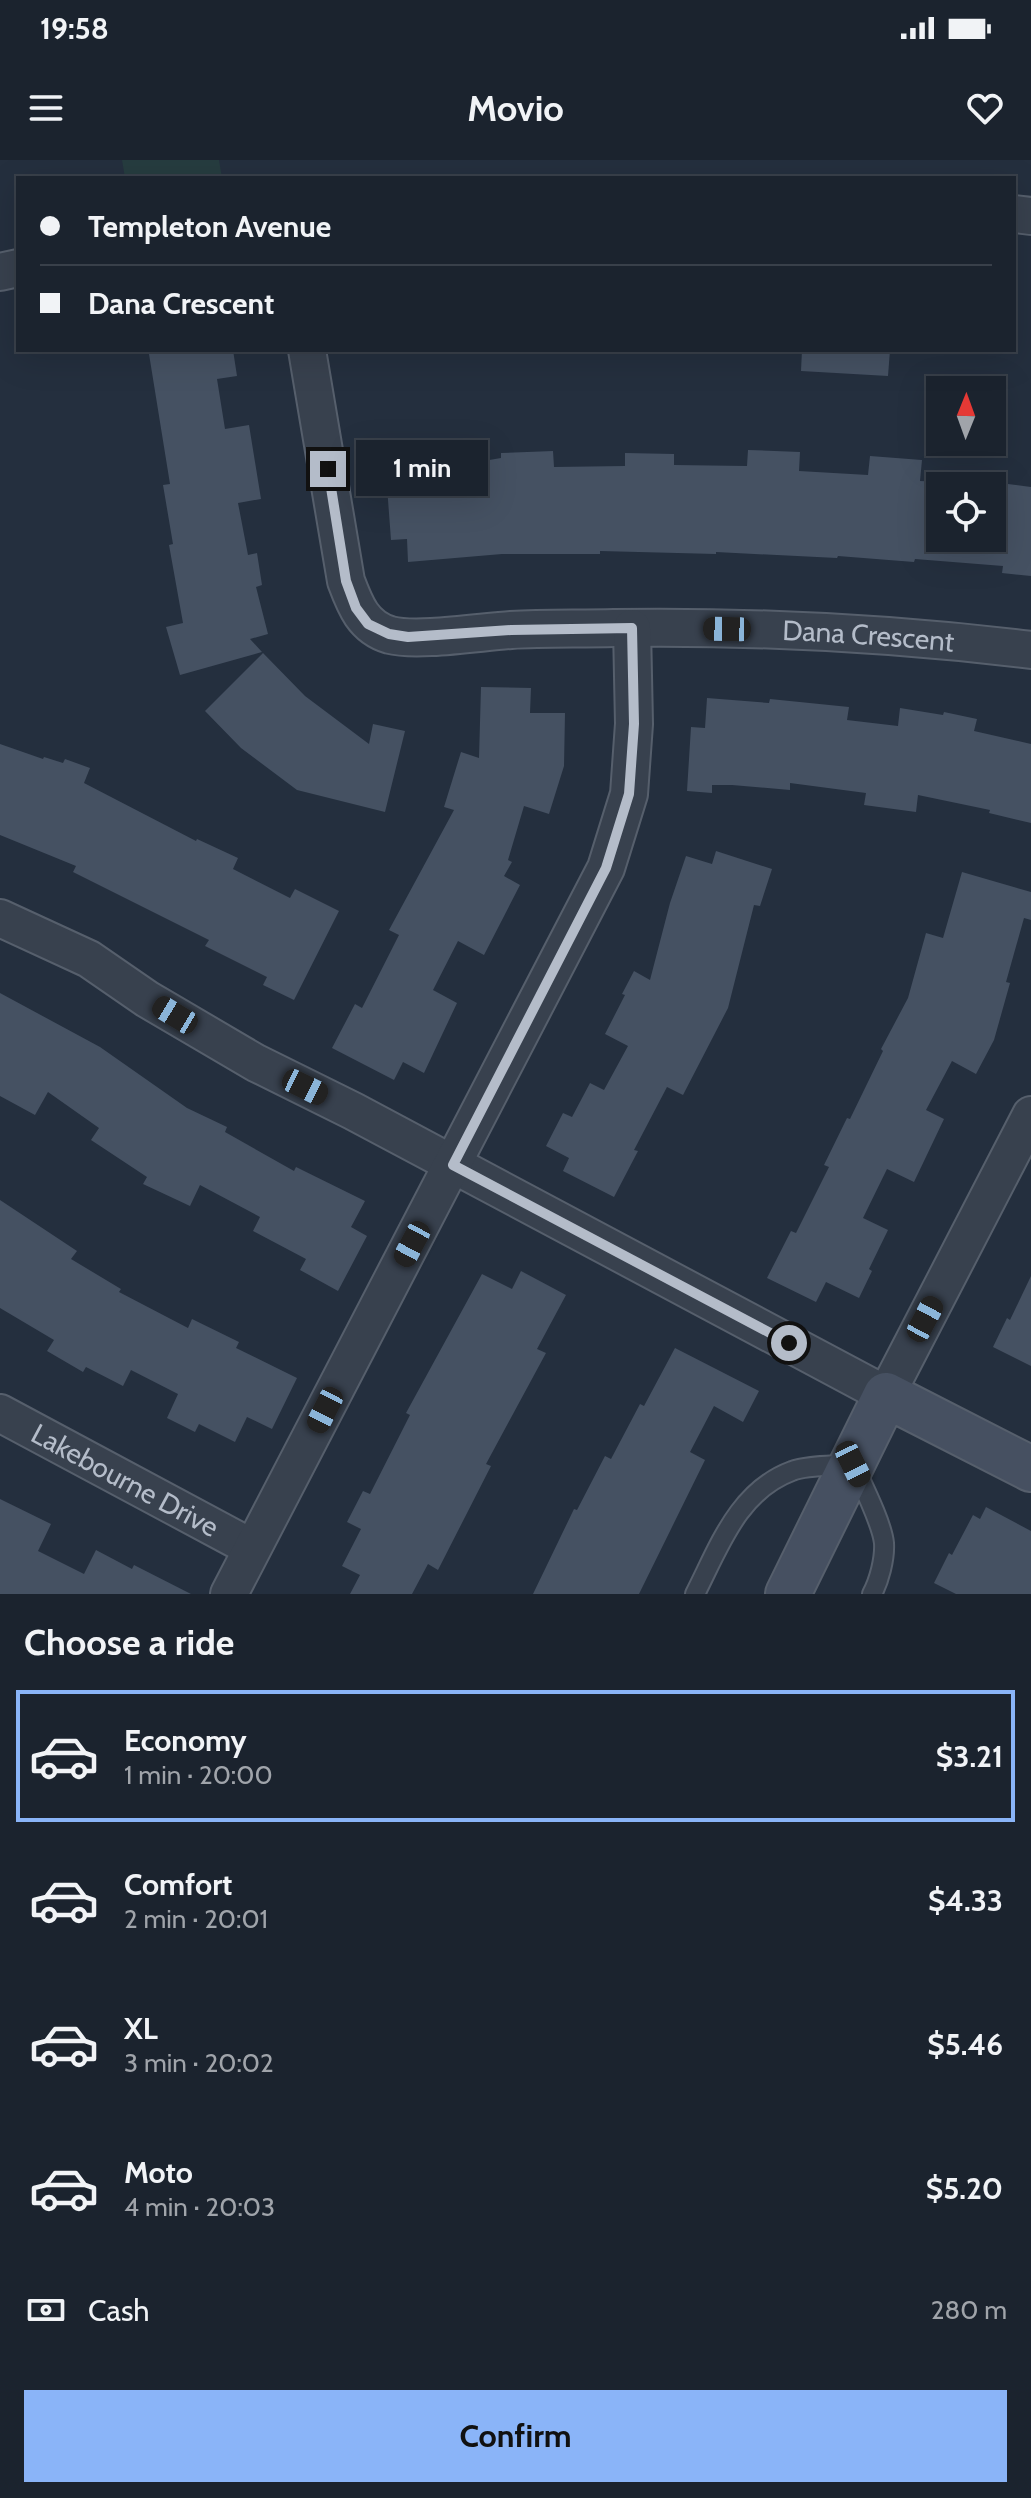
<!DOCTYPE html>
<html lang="en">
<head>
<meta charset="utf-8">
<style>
	body { margin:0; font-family:Cabin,sans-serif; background:#242b36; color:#f1f3f6; height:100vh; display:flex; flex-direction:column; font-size:30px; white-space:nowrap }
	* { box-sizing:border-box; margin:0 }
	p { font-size:26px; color:#a0a4aa }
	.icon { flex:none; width:44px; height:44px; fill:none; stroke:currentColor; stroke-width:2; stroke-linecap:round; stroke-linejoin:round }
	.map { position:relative; height:1434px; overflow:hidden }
	.drawer { display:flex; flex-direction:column; background:#1b232e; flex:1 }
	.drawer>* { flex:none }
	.hud { position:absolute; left:16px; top:16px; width:1000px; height:176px; border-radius:0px; box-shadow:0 8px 32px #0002,0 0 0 2px #39404a; display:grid; align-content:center; height:176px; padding:0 24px; background:#1b232e }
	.needle { width:52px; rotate:1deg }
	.controls { position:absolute; left:926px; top:216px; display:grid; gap:16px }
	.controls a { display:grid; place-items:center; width:80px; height:80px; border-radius:0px; background:#1b232e; box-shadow:0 8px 32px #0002,0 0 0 2px #39404a; font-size:40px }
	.end { position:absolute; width:36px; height:36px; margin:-18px; border:10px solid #b4bcc9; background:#111; box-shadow:0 0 0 4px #111 }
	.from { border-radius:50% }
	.bubble { position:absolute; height:56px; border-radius:0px; background:#1b232e; box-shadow:0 8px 32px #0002,0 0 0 2px #39404a; font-size:26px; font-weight:700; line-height:56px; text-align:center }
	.car { position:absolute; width:24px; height:48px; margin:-24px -12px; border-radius:10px; box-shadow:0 0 6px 2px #0007; background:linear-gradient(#222 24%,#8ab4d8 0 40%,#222 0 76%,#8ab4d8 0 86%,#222 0) }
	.hud b { display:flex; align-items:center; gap:28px; height:76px; font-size:30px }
	.hud b+b { border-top:2px solid #39404a }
	.hud i { width:20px; height:20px; background:#f1f3f6 }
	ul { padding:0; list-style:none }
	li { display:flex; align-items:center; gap:24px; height:132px; margin:0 16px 12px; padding:0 8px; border:4px solid transparent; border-radius:0px }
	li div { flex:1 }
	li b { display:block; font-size:30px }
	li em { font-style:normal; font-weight:700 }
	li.current { border-color:#8ab4f8 }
	li>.icon { width:72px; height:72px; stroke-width:1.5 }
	h2 { padding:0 24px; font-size:36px; line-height:96px }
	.pay { display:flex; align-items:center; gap:20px; height:88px; padding:0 24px; font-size:30px }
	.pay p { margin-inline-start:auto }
	.primary-button { display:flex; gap:16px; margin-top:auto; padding:16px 24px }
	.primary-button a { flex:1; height:92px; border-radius:0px; background:#8ab4f8; color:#111; font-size:32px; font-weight:700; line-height:92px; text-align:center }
	.status { display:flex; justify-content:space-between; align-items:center; height:56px; padding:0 40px; background:#1b232e; direction:ltr }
	.status svg { height:22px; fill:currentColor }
	header { display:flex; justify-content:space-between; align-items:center; height:104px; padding:0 24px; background:#1b232e; font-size:36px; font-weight:700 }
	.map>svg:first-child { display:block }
	.green { fill:#263c3f }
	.building { fill:#455162 }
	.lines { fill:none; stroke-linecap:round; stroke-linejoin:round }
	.lane-casing { stroke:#565f6c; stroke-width:22 }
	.street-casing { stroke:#565f6c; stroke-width:40 }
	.secondary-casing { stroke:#565f6c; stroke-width:48 }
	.lane { stroke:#38414e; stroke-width:18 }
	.street { stroke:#38414e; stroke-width:36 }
	.secondary { stroke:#465061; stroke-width:44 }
	.route { stroke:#b4bcc9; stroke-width:10 }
	.labels { text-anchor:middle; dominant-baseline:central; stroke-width:6; stroke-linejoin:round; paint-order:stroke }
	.street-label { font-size:28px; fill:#b4bcc9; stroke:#1d2633 }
</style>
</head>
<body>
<div class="status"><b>19:58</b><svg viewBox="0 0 49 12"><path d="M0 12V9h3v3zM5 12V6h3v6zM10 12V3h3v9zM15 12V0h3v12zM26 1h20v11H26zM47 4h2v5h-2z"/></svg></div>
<header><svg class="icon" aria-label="menu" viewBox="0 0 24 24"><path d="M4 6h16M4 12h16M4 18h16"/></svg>Movio<svg class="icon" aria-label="heart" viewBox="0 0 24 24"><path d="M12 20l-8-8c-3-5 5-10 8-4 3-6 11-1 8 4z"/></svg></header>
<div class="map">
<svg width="1031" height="1434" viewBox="0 0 1031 1434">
	<rect width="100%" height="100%" fill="#242f3e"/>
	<polygon class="green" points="122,0 219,0 222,18 125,18"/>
	<g class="building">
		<polygon points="172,190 233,190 237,216 217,219 225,269 249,265 261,339 238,343 248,395 257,393 262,425 256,427 268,474 250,479 262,492 180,515 166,467 183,463 169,385 173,384 163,325 170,324 149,194"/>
		<polygon points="802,190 890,190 888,216 801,211"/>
		<polygon points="748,290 800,292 799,311 868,315 870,296 922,300 920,321 940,322 940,378 992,378 992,322 1031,327 1031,416 1002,413 1003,406 915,399 914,402 838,396 837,398 716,392 716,394 600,391 600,394 502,394 408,402 407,379 391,380 386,313 430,310 501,298 501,293 553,291 554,307 625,306 625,293 674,294 674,305 747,306"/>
		<polygon points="263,493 305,536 369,584 373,564 405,571 385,652 297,630 241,588 205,551"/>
		<polygon points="481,527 531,528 530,553 565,553 564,606 549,654 524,646 508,700 512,702 504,716 520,725 484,795 458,781 433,830 457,843 424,913 403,902 394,920 332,888 355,844 362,848 399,775 389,770 454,650 444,647 461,592 479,598"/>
		<polygon points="707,538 769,543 770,539 849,547 847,560 898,566 900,548 943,555 944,552 977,559 974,571 1031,584 1031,663 989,653 990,650 918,635 916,652 864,645 866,633 790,623 790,630 732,625 712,625 712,633 687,631 691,567 705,568"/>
		<polygon points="0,584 43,599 44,597 63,603 65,599 90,608 84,623 196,681 197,679 238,698 233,709 290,738 295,729 339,751 294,840 263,825 267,817 205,786 209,780 73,712 76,706 0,675"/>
		<polygon points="716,691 772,709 760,746 754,745 728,848 683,935 667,927 634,990 638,991 614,1037 563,1011 569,998 546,986 563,953 572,957 590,923 604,930 628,886 605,874 625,835 622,834 634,811 650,820 670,743 686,696 712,704"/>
		<polygon points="962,712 1031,732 1031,760 1024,758 1006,822 1010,823 994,880 976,914 952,901 926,950 944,959 914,1022 887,1009 863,1058 888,1070 869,1109 872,1111 859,1138 826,1122 816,1142 767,1118 791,1071 796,1073 829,1007 824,1005 847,958 850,959 883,891 881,889 908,838 926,773 943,778"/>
		<polygon points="0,833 100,887 187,948 227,967 225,972 294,1011 296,1007 365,1041 351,1067 367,1076 338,1131 300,1110 306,1099 253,1071 260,1057 200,1025 190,1046 143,1024 147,1017 91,980 99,968 48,932 35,955 0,936"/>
		<polygon points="0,1040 77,1091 71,1099 121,1129 119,1132 188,1168 192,1159 239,1182 236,1188 297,1218 272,1269 247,1257 235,1282 199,1264 195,1272 167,1258 178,1234 131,1210 123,1226 86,1207 83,1212 47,1191 54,1180 0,1148"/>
		<polygon points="521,1111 566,1135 537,1189 546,1193 486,1304 491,1306 438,1410 428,1404 412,1434 350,1434 360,1415 342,1406 361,1369 347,1362 363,1331 370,1334 410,1255 406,1253 482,1114 512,1129"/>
		<polygon points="1031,1116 1031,1206 993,1187 1007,1158 1010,1160"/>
		<polygon points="675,1188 759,1231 743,1262 714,1246 690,1292 705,1300 639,1434 533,1434 574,1349 577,1350 605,1296 611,1299 640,1244 644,1246"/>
		<polygon points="0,1339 51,1364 38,1391 84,1414 96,1390 132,1409 134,1405 191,1434 0,1434"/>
		<polygon points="986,1347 1031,1371 1031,1434 956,1434 934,1423 949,1393 952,1395 973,1355 980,1359"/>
	</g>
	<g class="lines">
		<g class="lane-casing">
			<path id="lane" d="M695 1434C719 1387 738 1331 792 1311 807 1305 836 1306 853 1304 862 1324 882 1363 884 1383 885 1399 879 1421 872 1434"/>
		</g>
		<g class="street-casing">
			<g id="street">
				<polyline points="1014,54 1031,56"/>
				<polyline points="0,112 18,108"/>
				<path id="s1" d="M307 190 346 421C355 445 363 467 390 475 417 482 480 472 511 470 545 468 579 469 614 468 754 466 892 473 1031 490"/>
				<polyline points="0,758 89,799 147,839 256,903 353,951 886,1235 1031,955"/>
				<path id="s2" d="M0 1253 252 1388"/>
				<polyline points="229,1434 606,708 629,634 634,564 632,468"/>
			</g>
		</g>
		<g class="secondary-casing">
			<polyline id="secondary" points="788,1434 886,1235 1031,1309"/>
		</g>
		<use href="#lane" class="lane"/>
		<use href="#street" class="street"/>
		<use href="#secondary" class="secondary"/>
	</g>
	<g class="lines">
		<polyline class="route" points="328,309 346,421 356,448 368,464 389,474 408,477 511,470 632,468 634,564 629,634 606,708 453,1005 789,1183"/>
	</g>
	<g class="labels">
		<g class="street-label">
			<text stroke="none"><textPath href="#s1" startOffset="786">Dana Crescent</textPath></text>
			<text stroke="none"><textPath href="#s2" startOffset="142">Lakebourne Drive</textPath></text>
		</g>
	</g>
</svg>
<div class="controls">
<a><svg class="needle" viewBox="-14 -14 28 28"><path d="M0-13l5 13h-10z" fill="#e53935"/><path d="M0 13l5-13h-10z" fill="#a0a4aa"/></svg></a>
<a><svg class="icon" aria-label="locate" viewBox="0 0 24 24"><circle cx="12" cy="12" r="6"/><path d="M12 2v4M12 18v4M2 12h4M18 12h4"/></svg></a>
</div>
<i class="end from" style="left:789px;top:1183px"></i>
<i class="end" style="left:328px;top:309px"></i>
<div class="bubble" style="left:356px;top:280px;width:132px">1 min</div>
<i class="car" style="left:727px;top:469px;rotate:271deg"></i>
<i class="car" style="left:175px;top:855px;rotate:301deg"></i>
<i class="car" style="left:305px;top:927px;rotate:116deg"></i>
<i class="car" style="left:412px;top:1084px;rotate:208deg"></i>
<i class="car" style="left:925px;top:1159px;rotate:28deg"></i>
<i class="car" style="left:325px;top:1250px;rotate:207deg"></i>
<i class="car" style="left:853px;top:1304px;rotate:154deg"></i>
<div class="hud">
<b><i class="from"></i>Templeton Avenue</b>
<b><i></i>Dana Crescent</b>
</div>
</div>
<section class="drawer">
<h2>Choose a ride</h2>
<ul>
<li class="current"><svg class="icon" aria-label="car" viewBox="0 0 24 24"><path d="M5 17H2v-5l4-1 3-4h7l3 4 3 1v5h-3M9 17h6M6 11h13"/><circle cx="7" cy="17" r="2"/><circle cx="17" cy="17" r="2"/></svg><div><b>Economy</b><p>1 min · 20:00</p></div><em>$3.21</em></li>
<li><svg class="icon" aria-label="car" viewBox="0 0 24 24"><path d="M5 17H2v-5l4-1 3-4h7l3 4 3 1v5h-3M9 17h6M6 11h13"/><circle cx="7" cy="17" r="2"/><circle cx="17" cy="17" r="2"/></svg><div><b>Comfort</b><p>2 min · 20:01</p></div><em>$4.33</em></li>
<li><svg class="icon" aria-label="car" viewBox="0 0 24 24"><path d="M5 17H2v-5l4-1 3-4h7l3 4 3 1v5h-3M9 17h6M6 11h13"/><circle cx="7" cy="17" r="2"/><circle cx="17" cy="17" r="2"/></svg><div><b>XL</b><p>3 min · 20:02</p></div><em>$5.46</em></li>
<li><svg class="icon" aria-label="car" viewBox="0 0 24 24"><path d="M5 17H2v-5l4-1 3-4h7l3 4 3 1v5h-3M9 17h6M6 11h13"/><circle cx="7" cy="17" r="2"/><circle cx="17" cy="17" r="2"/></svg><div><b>Moto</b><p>4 min · 20:03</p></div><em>$5.20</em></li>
</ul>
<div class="pay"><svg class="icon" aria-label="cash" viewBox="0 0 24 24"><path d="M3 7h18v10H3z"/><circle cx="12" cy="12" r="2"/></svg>Cash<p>280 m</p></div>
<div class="primary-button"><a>Confirm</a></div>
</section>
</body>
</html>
